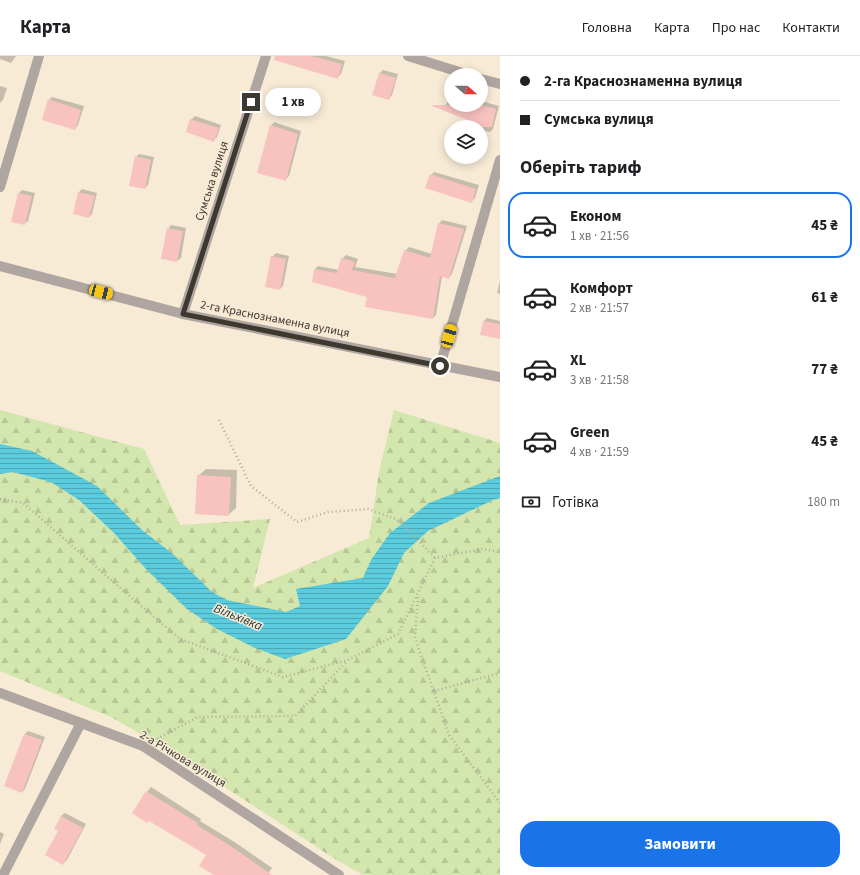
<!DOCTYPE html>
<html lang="uk">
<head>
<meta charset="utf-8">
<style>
	body { margin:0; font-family:"Source Sans 3",sans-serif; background:#f6f6f6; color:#202124; height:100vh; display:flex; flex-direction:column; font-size:15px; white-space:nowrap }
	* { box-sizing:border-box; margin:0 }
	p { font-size:13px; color:#757577 }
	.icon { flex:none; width:22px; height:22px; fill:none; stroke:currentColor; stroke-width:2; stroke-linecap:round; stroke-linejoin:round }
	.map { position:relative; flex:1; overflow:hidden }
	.panel { display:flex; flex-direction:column; background:#fff; width:360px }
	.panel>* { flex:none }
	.hud { display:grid; align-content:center; height:88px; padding:0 20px; background:#fff }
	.needle { width:26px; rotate:110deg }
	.tools { position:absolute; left:444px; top:12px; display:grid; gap:8px }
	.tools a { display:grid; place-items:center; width:44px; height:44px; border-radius:50%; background:#fff; box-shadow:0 2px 10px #0003; font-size:20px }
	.end { position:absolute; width:18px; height:18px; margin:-9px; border:5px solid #3d3830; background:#fff; box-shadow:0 0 0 2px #fff }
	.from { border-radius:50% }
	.bubble { position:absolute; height:28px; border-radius:14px; background:#fff; box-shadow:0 2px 10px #0003; font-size:13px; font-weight:700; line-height:28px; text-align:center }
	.car { position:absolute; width:12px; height:24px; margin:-12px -6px; border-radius:5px; box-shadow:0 0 3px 1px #0007; background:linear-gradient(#f5c518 24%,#345 0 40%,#f5c518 0 76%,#345 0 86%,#f5c518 0) }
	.hud b { display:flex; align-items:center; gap:14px; height:38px; font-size:15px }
	.hud b+b { border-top:1px solid #e0e0e0 }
	.hud i { width:10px; height:10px; background:#202124 }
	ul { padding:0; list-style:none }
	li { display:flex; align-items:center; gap:12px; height:66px; margin:0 8px 6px; padding:0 12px; border:2px solid transparent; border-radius:16px }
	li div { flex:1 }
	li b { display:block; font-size:15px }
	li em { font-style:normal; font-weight:700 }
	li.selected { border-color:#1a73e8 }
	li>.icon { width:36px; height:36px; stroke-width:1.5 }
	h2 { padding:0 20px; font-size:18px; line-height:48px }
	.pay { display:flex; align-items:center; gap:10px; height:44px; padding:0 20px; font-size:15px }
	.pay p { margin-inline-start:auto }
	.primary-button { display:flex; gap:8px; margin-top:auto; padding:8px 20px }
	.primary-button a { flex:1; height:46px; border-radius:16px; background:#1a73e8; color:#fff; font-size:16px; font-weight:700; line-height:46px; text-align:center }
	header { display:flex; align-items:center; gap:24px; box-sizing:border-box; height:56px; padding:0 20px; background:#fff; border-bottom:1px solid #e0e0e0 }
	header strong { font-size:19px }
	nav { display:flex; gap:22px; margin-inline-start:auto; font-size:14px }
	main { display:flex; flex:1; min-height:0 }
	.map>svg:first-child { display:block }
	.forest { fill:url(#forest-firs) }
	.water { fill:url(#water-rules) }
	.shadow { fill:#0003 }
	.building { fill:#f8c2bf }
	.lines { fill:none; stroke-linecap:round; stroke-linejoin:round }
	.path { stroke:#b3aa9a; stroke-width:2.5; stroke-dasharray:1 3; stroke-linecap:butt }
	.minor { stroke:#b0a6a1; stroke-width:10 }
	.route { stroke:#3d3830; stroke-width:5 }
	.labels { text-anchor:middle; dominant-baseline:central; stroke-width:3; stroke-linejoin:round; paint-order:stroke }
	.street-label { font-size:12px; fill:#3d3830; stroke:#f7ebd6 }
	.water-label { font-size:13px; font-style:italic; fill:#1c3134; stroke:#f7ebd6 }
</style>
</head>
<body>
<header>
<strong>Карта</strong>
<nav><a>Головна</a><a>Карта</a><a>Про нас</a><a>Контакти</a></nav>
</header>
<main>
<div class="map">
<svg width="500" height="819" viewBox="0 0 500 819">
	<defs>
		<pattern id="forest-firs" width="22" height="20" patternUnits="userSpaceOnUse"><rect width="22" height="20" fill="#d3e6ad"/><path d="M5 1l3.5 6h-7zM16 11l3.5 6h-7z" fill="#b6c695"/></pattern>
		<pattern id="water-rules" width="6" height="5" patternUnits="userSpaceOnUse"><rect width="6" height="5" fill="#5bcbde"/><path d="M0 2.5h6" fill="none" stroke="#4ca6b4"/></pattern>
	</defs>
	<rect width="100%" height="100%" fill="#f7ebd6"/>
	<polygon class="forest" points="0,354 144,393 180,469 270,463 253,532 369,482 379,416 394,354 500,387 500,819 363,819 335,803 165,692 111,661 0,615"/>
	<polygon class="water" points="0,388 32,395 97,430 142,474 174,499 212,536 227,544 286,556 300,550 296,533 363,522 371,504 390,477 429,447 500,420 500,442 493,444 428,475 404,497 388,530 346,583 285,603 255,592 217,573 187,553 146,513 114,477 79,444 51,426 13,416 0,418"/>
	<g class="shadow">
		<polygon points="0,0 16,0 11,7 0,3"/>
		<polygon points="290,0 326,0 345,5 341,18 338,21"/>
		<polygon points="383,14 398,18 392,39 389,43 380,17"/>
		<polygon points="0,30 7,32 3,44 0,47"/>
		<polygon points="451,37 451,49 481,49 481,45 499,50 493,73 490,76 481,74 481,71 478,71 479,67 444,54"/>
		<polygon points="52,41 84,50 78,69 75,73 49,44"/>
		<polygon points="195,60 221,69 217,81 214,84 191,64"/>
		<polygon points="274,66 301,75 289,120 285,124 271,70"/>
		<polygon points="139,98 154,101 148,129 145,132 136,101"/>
		<polygon points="434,116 479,129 475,142 471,146 431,119"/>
		<polygon points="82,133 97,137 92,158 89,161 79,136"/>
		<polygon points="22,134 35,137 28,165 24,168 19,137"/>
		<polygon points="442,164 467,170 452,218 448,222 442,220 436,259 433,262 368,241 315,213 318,210 339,214 342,203 346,199 358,203 355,211 398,218 405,195 409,191 432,198 439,168"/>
		<polygon points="171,169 186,172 181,202 177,205 162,202 168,173"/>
		<polygon points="276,197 289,200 283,230 280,233 272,201"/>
		<polygon points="500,225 500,238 497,237"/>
		<polygon points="487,262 500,265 500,282 481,278 484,265"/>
		<polygon points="206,413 237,414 236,452 228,459 198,420"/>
		<polygon points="28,675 45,681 25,733 22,736 6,730 25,678"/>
		<polygon points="151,731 201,763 200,765 236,787 272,812 267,819 215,819 207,798 147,736"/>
		<polygon points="65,757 86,768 67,804 63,808 60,775 61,760"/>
		<polygon points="0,776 4,778 0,788"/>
	</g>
	<g class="building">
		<polygon points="275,0 311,0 342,8 338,23 274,4"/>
		<polygon points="379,17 396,22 389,44 372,39"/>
		<polygon points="48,43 81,54 75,74 42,64"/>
		<polygon points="433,49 481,49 496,53 492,71 477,71 478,68 432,50"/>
		<polygon points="190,63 219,72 214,86 186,76"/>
		<polygon points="270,69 298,78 286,125 257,117"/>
		<polygon points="135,100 151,104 145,133 129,130"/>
		<polygon points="430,118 476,133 472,147 425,132"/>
		<polygon points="78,136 95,140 89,162 73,158"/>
		<polygon points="18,137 32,140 25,169 11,166"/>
		<polygon points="438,167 464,173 449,223 440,220 433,263 365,251 367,241 312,226 314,213 337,217 341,202 355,206 352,214 395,222 404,194 430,202"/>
		<polygon points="167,172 183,175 177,206 161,203"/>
		<polygon points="271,200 286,203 280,234 265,231"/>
		<polygon points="483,265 500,268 500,283 480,279"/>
		<polygon points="197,419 231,421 229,460 195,458"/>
		<polygon points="24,678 42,684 22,737 4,730"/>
		<polygon points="146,735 198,767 197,769 232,791 272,819 214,819 199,810 206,799 149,765 147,767 132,757"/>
		<polygon points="61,760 83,772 63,809 45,799 58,775 54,773"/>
	</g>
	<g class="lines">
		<g class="path">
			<polyline points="219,364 251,430 297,466 328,456 368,453 396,463 408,473 435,502"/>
			<polyline points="0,443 23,447 125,536 180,583 283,621 348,604 398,578 435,502 482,493 500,496"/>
			<polyline points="418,541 415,582 449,679 500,747"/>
			<polyline points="434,635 500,617"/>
			<polyline points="157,683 198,661 295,660 347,605"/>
		</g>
		<g class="minor">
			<polyline points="408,0 469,19"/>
			<polyline points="481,23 500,28"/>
			<polyline points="0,131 39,0"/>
			<polyline points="0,210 183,258 500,321"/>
			<polyline points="183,258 266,0"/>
			<polyline points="440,310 500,104"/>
			<polyline points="0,637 143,690 339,819"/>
			<polyline points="3,819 81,667"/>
		</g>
	</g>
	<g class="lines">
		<polyline class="route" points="251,46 183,258 440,310"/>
	</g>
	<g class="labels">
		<g class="street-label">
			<text transform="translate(212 125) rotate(-72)">Сумська вулиця</text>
			<text transform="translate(275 263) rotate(11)">2-га Краснознаменна вулиця</text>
			<text transform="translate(183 703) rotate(31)">2-а Річкова вулиця</text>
		</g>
		<g class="water-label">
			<text transform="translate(238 561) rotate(22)">Вільхівка</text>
		</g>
	</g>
</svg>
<div class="tools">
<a><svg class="needle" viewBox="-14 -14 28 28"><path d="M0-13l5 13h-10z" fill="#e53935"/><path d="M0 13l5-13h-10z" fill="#757577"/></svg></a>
<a><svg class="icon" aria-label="layers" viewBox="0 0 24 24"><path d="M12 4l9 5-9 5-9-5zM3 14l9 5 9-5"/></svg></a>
</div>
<i class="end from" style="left:440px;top:310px"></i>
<i class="end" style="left:251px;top:46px"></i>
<div class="bubble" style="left:265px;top:32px;width:56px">1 хв</div>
<i class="car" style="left:101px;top:236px;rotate:105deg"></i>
<i class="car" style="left:449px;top:280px;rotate:16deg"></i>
</div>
<section class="panel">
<div class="hud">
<b><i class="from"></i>2-га Краснознаменна вулиця</b>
<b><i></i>Сумська вулиця</b>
</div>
<h2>Оберіть тариф</h2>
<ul>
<li class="selected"><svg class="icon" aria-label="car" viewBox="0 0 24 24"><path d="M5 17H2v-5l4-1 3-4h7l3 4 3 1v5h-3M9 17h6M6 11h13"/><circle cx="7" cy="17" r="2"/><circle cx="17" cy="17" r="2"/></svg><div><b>Економ</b><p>1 хв · 21:56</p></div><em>45 ₴</em></li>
<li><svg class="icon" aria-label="car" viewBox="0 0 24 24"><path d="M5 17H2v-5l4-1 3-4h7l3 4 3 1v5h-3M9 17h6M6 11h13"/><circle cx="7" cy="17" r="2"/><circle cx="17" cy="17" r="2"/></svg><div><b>Комфорт</b><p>2 хв · 21:57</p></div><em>61 ₴</em></li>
<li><svg class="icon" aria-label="car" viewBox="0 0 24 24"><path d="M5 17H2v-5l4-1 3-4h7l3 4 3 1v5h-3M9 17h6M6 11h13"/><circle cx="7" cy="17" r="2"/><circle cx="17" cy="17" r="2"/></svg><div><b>XL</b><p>3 хв · 21:58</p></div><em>77 ₴</em></li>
<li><svg class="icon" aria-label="car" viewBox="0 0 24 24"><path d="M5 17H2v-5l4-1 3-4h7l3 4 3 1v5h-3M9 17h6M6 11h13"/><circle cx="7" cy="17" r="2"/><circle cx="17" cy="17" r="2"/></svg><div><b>Green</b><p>4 хв · 21:59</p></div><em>45 ₴</em></li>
</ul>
<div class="pay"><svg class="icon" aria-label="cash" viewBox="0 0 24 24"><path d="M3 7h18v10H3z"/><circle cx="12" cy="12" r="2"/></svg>Готівка<p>180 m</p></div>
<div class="primary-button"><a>Замовити</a></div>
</section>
</main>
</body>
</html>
